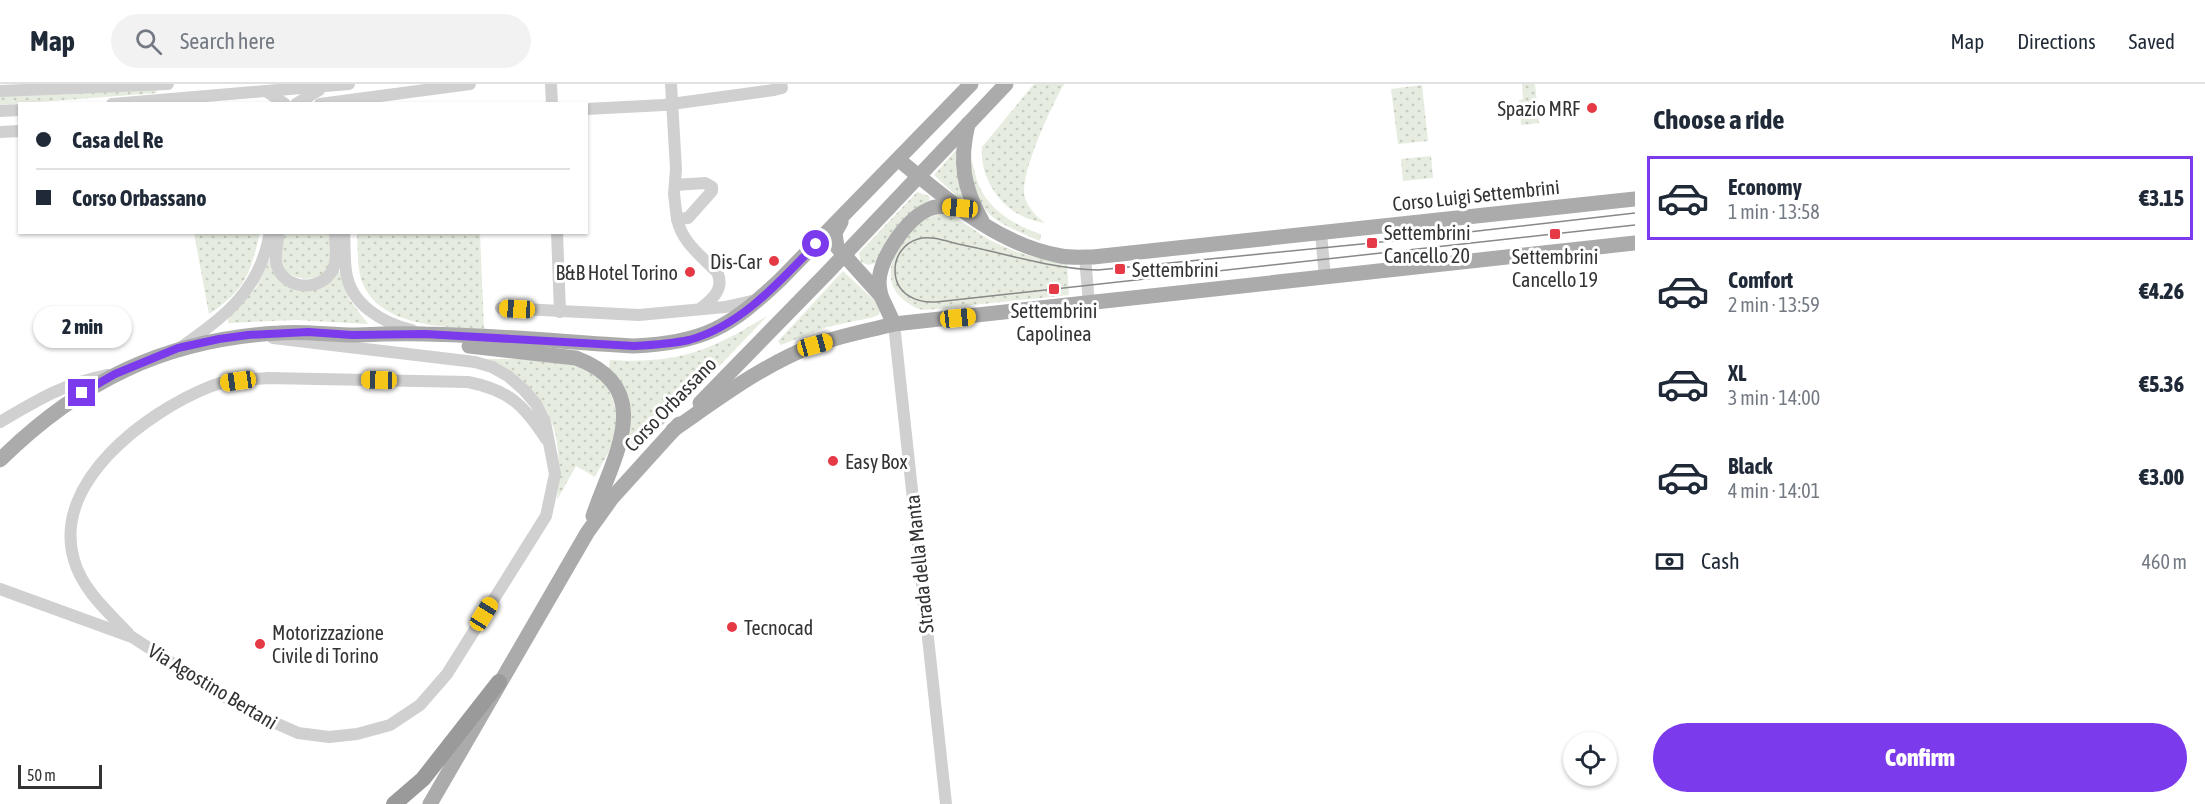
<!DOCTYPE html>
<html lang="en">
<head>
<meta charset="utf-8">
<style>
	body { margin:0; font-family:"Asap Condensed",sans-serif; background:#f2f2f3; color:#1f2937; height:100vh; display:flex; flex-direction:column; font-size:22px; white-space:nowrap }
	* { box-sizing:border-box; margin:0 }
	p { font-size:20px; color:#747a83 }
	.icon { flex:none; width:33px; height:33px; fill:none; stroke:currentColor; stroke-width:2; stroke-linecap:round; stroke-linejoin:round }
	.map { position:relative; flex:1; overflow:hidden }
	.side { display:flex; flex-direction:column; background:#fff; width:570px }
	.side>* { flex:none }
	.hud { position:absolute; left:18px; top:18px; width:570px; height:132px; border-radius:0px; box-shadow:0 2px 4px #0004; display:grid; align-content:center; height:132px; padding:0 18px; background:#fff }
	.fabs { position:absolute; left:1563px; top:648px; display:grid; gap:12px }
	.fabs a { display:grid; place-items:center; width:54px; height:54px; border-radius:50%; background:#fff; box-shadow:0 2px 4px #0004; font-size:30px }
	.scale { position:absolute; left:18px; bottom:15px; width:84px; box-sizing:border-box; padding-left:6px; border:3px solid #333; border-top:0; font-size:16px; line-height:21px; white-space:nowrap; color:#333; -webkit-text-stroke:4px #fff; paint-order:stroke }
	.end { position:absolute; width:27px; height:27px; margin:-14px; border:8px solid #7c3aed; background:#fff; box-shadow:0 0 0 3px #fff }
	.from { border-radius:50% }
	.bubble { position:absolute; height:42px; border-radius:21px; background:#fff; box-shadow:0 2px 4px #0004; font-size:20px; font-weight:800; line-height:42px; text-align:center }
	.car { position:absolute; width:18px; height:36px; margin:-18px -9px; border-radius:8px; box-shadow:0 0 4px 2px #0007; background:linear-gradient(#f5c518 24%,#345 0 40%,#f5c518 0 76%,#345 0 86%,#f5c518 0) }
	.hud b { display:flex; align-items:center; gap:21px; height:57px; font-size:22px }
	.hud b+b { border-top:2px solid #e0e1e3 }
	.hud i { width:15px; height:15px; background:#1f2937 }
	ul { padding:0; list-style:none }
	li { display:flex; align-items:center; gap:18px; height:84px; margin:0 12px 9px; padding:0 6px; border:3px solid transparent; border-radius:0px }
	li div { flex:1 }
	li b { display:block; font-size:22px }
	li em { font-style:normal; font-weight:800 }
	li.on { border-color:#7c3aed }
	li>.icon { width:54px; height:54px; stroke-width:1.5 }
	h2 { padding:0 18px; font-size:27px; line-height:72px }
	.pay { display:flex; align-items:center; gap:15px; height:66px; padding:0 18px; font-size:22px }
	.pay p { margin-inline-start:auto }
	.button { display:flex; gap:12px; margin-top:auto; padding:12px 18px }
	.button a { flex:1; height:69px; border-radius:36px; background:#7c3aed; color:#fff; font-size:24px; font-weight:800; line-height:69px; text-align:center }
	header { display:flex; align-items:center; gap:36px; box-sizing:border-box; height:84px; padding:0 30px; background:#fff; border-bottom:2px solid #e0e1e3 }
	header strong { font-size:28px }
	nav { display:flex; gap:33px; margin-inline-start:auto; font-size:21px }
	.search { width:420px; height:54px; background:#f2f2f3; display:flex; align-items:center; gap:15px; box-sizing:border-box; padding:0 21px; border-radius:33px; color:#747a83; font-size:22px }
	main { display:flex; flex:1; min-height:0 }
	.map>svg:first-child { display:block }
	.green { fill:url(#green-dots) }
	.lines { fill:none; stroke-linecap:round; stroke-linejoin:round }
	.minor { stroke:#d0d0d0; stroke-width:12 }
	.major { stroke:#ababab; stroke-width:15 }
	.highway { stroke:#9a9a9a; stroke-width:16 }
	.tram { stroke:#888; stroke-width:1.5 }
	.route { stroke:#7c3aed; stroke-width:8 }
	.poi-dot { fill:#e63946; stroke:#fff; stroke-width:2 }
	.labels { text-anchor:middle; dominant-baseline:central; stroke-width:6; stroke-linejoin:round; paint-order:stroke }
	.poi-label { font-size:20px; fill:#333; stroke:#fff; text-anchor:start }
	.street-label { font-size:20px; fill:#333; stroke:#fff }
</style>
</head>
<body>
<header>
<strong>Map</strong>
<div class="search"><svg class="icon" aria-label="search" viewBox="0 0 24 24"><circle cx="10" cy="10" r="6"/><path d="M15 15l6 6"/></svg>Search here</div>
<nav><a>Map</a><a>Directions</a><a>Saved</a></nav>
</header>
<main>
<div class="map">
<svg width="1635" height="720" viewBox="0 0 1635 720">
	<defs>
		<pattern id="green-dots" width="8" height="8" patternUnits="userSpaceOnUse" patternTransform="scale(1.5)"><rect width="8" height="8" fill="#e6ecdf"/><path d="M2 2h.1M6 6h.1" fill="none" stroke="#c6cbc0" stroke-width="1.8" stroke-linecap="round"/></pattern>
	</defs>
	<rect width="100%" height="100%" fill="#fff"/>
	<g class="green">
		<path d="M1034 0H1064C1052 21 1018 92 1025 114 1029 125 1036 132 1045 139 1008 135 979 99 982 63Z"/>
		<polygon points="1522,0 1535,0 1539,39 1521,41 1519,16 1523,15"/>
		<polygon points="1422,1 1428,57 1398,60 1391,5"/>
		<polygon points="156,6 157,9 0,21 0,11"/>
		<path d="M958 64C953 87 960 97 964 119L934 91Z"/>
		<path d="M970 70C973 80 975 92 979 102 989 126 1017 143 1041 150L1040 157C990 136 972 128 970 70Z"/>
		<polygon points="1431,72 1433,94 1403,97 1401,75"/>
		<polygon points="917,108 929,112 930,117 875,179 868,181 861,178 859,169"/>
		<path d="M939 130C959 131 977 150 994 158 1017 170 1041 175 1067 180L1069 211 926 226C918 226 912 222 905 217 870 191 906 139 939 130Z"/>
		<path d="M194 149H260C250 189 246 206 209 230Z"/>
		<path d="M285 149H331C331 157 333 170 331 178 325 200 301 197 286 188L280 172Z"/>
		<path d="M357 149H480L484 245C443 243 377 243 361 195 357 180 358 164 357 149Z"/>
		<polygon points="270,175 294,203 339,186 349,215 368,240 296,236 228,239 228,235 256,204"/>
		<polygon points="843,187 877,219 880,227 879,230 874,233 827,243 781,261 778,257"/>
		<path d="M767 232 641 364 628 359C632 327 628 310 609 283L610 276C679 280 710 267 767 232Z"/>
		<path d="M484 275C528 276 605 266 615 324 617 334 618 346 614 356 609 369 601 381 595 393L576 382 557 416C560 380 562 343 537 313 527 301 498 285 484 275Z"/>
	</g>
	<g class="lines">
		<g class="minor">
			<polyline points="551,0 552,20"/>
			<polyline points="671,0 676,85 674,110 677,135 688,134 712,107 712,103 705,99 675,101"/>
			<polyline points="0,7 168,0"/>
			<polyline points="266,7 285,20"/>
			<polyline points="112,20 349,0"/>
			<polyline points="296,20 319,6"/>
			<polyline points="320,20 470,0"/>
			<polyline points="586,25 664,21 774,6 782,4 781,0"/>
			<polyline points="0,27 20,26"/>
			<polyline points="0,48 20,47"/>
			<path d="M677 135C682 158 700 171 717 188 725 204 713 215 701 224"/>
			<path d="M279 148C278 157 275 168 276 177 279 203 315 210 330 190 339 180 335 161 335 148"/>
			<path d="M344 148C345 161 344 174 346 187 350 221 383 239 412 246"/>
			<polyline points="557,148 560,228"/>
			<polyline points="1321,149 1325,194"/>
			<polyline points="1085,173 1089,220"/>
			<polyline points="501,224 639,231 725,223 756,216"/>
			<polyline points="894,240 946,720"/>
			<path d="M180 264C225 232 260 207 270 148"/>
			<path d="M0 338C39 315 63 300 108 291"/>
			<polyline points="0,505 132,553 242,624 298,649 329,653 357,650 390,641 420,621 447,590 546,432 555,390 545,338 536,320 524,306 508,292 492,283 475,278 273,254"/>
			<path d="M128 549C108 528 82 505 74 476 51 398 147 328 209 303 227 295 249 296 268 294L468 298C509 306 524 321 546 355"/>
		</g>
		<g class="major">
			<path d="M968 40C959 78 963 103 982 137"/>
			<path d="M899 76C948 116 996 160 1061 172 1071 174 1083 173 1093 173L1635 115"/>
			<polyline points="841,138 835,149 837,163 881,212 894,240"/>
			<path d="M881 212C880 207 879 202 879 198 880 173 908 132 932 124 940 121 951 123 960 124"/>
			<path d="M469 262 576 274C659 305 612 375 593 432"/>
			<polyline points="700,319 827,189 1006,0"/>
			<path d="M673 346C718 315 761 282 812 262 838 252 867 247 894 240L1635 159"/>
			<path d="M0 376C80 297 166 255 279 249 305 247 330 251 356 251 379 250 402 249 425 250 495 251 565 258 634 262 704 259 730 243 780 196L971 0"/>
			<polyline points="430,720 587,449 612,414 679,340"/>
		</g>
		<polyline class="highway" points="394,720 423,695 499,598"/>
		<path class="tram" d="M1635 129 1372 159 1098 186C1051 185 1004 169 958 160 946 157 930 151 918 155 904 159 895 172 895 186 895 210 916 219 936 218L1635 141"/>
	</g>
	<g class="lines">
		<path class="route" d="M82 309 115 290 178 264 219 255 248 251 308 248 352 251 425 250 634 262C653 261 671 260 689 256 741 242 780 197 816 160"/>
	</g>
	<g class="poi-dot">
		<circle cx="1592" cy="24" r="6"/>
		<rect x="1549" y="144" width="12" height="12" rx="3"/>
		<rect x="1366" y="153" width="12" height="12" rx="3"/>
		<circle cx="774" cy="177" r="6"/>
		<rect x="1114" y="179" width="12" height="12" rx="3"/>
		<circle cx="690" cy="188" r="6"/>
		<rect x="1048" y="199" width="12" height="12" rx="3"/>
		<circle cx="833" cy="377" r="6"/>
		<circle cx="732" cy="543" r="6"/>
		<circle cx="260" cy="560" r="6"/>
	</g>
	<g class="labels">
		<g class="poi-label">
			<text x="1580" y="24" text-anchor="end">Spazio MRF</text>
			<text x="1384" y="148">Settembrini<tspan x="1384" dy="23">Cancello 20</tspan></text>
			<text x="1555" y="172" text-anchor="middle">Settembrini<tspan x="1555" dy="23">Cancello 19</tspan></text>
			<text x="762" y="177" text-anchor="end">Dis-Car</text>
			<text x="1132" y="185">Settembrini</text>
			<text x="678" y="188" text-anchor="end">B&amp;B Hotel Torino</text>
			<text x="1054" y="226" text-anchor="middle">Settembrini<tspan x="1054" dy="23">Capolinea</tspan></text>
			<text x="845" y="377">Easy Box</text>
			<text x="744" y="543">Tecnocad</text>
			<text x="272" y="548">Motorizzazione<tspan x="272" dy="23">Civile di Torino</tspan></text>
		</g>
		<g class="street-label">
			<text transform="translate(1476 111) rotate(-6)">Corso Luigi Settembrini</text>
			<text transform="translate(670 320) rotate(-46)">Corso Orbassano</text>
			<text transform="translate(919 480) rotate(-96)">Strada della Manta</text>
			<text transform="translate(213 602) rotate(31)">Via Agostino Bertani</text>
		</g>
	</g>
</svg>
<div class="fabs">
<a><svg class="icon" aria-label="locate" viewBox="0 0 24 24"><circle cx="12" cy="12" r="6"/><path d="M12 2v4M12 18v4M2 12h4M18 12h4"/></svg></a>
</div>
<div class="scale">50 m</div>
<i class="end from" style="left:816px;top:160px"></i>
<i class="end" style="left:82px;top:309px"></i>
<div class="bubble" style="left:33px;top:222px;width:99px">2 min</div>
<i class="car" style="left:960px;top:124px;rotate:275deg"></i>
<i class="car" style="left:517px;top:225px;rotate:273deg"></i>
<i class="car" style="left:958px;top:234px;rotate:84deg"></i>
<i class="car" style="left:815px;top:261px;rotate:75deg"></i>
<i class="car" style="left:379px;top:296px;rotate:271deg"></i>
<i class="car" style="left:238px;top:297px;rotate:262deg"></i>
<i class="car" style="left:484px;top:530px;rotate:32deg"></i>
<div class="hud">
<b><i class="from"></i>Casa del Re</b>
<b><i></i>Corso Orbassano</b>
</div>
</div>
<section class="side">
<h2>Choose a ride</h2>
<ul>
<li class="on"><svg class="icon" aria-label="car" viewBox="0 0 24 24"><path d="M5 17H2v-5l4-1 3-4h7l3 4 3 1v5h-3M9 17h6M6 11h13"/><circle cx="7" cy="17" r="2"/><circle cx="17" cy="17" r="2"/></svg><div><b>Economy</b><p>1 min · 13:58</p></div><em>€3.15</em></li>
<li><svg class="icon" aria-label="car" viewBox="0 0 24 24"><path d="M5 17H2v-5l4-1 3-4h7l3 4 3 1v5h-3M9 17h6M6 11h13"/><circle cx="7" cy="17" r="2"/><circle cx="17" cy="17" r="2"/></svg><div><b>Comfort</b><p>2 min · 13:59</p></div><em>€4.26</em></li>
<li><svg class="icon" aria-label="car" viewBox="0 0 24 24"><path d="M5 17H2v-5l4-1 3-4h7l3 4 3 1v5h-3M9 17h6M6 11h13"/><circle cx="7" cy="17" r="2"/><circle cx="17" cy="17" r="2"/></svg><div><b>XL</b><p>3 min · 14:00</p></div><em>€5.36</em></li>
<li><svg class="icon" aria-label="car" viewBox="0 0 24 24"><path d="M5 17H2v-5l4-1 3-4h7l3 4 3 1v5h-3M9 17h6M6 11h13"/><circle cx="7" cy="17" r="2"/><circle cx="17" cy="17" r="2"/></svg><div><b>Black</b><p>4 min · 14:01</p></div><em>€3.00</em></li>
</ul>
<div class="pay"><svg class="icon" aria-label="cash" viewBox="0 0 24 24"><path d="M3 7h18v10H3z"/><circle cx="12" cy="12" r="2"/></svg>Cash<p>460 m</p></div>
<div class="button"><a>Confirm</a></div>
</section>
</main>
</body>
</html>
